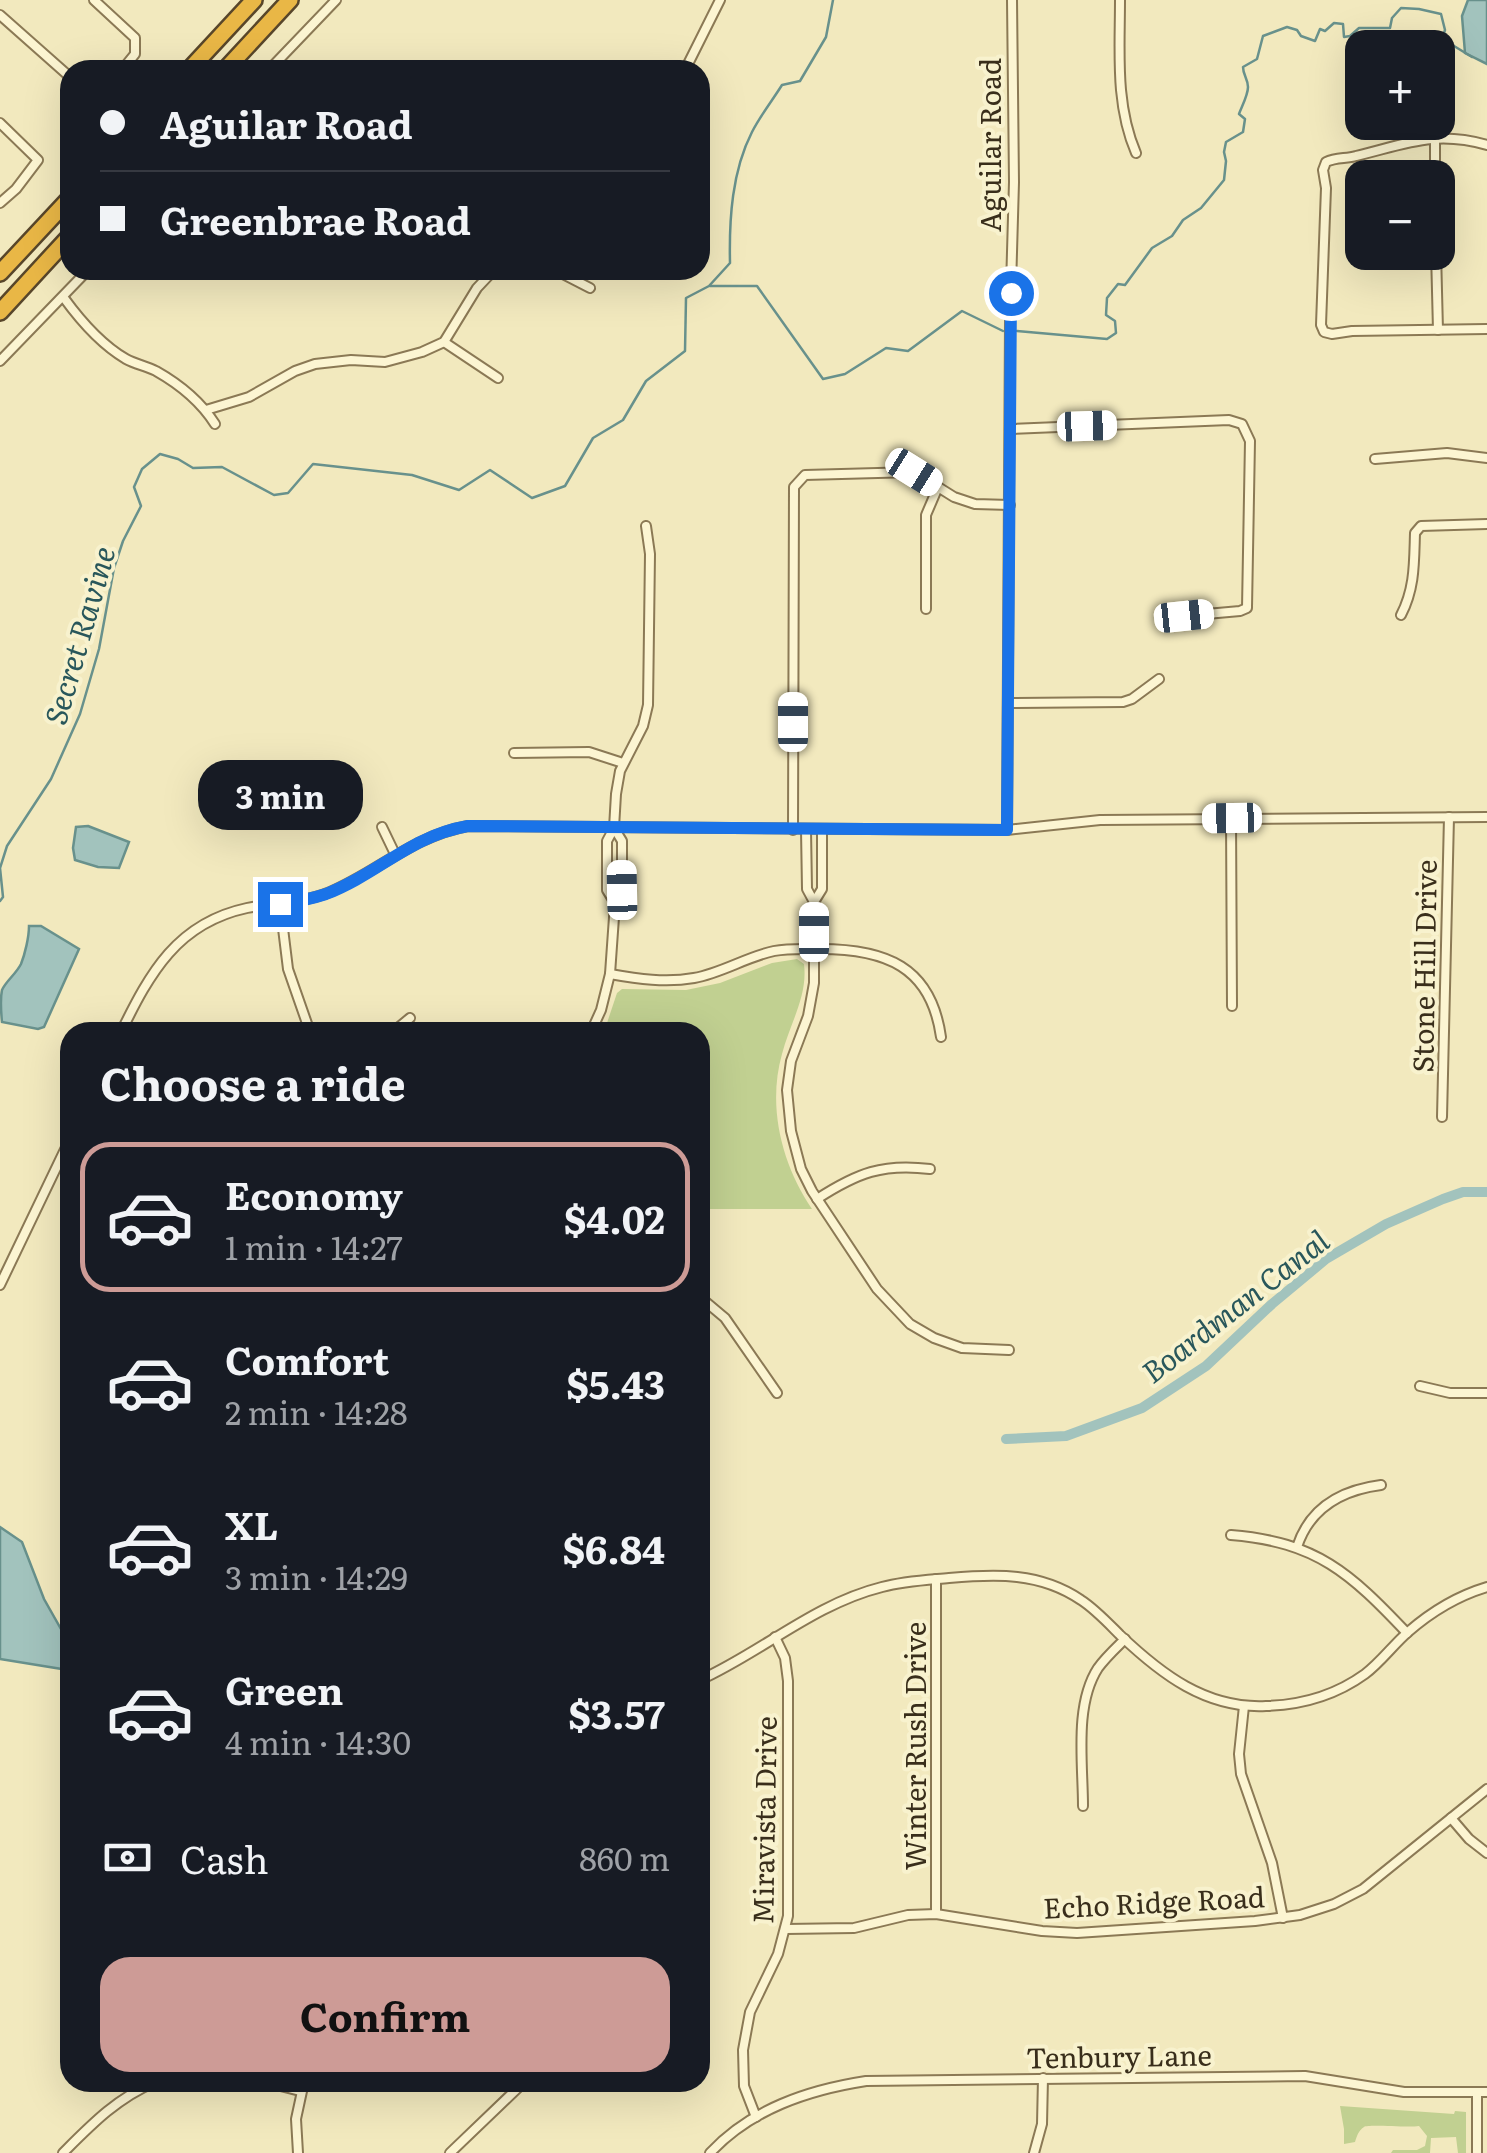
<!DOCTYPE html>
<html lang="en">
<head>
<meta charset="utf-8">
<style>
	body { margin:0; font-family:Literata,serif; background:#242831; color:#f1f3f6; height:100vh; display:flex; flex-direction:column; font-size:38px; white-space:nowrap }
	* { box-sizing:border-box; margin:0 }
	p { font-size:32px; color:#9ea1a6 }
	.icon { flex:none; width:55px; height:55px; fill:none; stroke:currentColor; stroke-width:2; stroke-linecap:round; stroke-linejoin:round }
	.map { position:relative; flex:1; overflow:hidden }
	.details { position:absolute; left:60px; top:1022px; width:650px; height:1070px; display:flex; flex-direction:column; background:#171b24; border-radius:30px; box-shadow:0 10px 40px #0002 }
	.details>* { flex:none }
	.top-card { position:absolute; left:60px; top:60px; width:650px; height:220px; border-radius:30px; box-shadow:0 10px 40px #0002; display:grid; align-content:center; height:220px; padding:0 40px; background:#171b24 }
	.tools { position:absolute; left:1345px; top:30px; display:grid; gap:20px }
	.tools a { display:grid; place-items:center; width:110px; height:110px; border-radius:20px; background:#171b24; box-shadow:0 10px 40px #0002; font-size:50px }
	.end { position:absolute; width:45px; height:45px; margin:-22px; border:12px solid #1a73e8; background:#fff; box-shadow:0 0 0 5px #fff }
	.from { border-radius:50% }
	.bubble { position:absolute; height:70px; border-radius:30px; background:#171b24; box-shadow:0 10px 40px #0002; font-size:32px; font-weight:700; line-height:70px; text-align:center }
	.car { position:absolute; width:30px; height:60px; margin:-30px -15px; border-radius:12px; box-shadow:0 0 8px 2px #0007; background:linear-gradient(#fff 24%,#345 0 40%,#fff 0 76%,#345 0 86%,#fff 0) }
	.top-card b { display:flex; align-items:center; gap:35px; height:95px; font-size:38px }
	.top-card b+b { border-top:2px solid #363941 }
	.top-card i { width:25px; height:25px; background:#f1f3f6 }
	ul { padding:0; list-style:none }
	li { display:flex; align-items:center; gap:30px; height:150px; margin:0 20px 15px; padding:0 20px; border:5px solid transparent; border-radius:30px }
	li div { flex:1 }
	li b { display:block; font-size:38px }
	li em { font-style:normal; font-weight:700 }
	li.selected { border-color:#cd9b96 }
	li>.icon { width:90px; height:90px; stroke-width:1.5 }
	h2 { padding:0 40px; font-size:45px; line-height:120px }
	.pay { display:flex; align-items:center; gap:25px; height:110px; padding:0 40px; font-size:38px }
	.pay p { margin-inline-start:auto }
	.button { display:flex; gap:20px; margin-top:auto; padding:20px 40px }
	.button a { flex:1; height:115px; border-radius:30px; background:#cd9b96; color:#111; font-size:40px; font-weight:700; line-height:115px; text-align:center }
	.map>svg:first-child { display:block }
	.green { fill:#c1d091 }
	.water { fill:#a2c3bd; stroke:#68918c; stroke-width:2.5 }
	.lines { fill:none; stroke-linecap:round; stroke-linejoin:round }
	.stream { stroke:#68918c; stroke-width:2.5 }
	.canal { stroke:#a2c3bd; stroke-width:10 }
	.street-casing { stroke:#8b7955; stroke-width:12 }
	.highway-casing { stroke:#58462a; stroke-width:20 }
	.street { stroke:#fcf5d2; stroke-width:8 }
	.highway { stroke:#e9b746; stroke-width:15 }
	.route { stroke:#1a73e8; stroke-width:12 }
	.labels { text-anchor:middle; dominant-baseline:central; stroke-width:8; stroke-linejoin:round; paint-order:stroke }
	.street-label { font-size:28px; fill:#392e1b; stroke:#f8f2ce }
	.water-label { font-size:30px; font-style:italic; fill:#29575b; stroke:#f8f2ce }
</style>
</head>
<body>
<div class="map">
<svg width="1487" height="2153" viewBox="0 0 1487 2153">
	<rect width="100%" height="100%" fill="#f2e9be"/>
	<g class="green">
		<path d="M797 959 804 964C808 996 790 1023 782 1054 767 1107 782 1165 812 1209H700V1032H604L617 993 622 989 686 990 720 983 772 963Z"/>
		<path d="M1340 2106 1454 2114 1455 2111 1466 2112V2153H1458L1456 2137 1431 2138 1430 2153H1391L1393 2150H1417L1425 2146 1427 2136 1419 2126C1408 2128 1369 2124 1364 2127 1358 2131 1357 2136 1355 2142L1344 2144V2129Z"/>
	</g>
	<g class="water">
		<polygon points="1468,0 1487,0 1487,64 1465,53 1462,16"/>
		<polygon points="88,826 129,842 119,868 98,867 75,860 73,848 76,827"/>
		<path d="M29 926H41L79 949 44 1027 38 1029 2 1022C1 1012 0 1000 2 990 6 981 16 974 21 964 25 954 29 937 29 926Z"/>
		<polygon points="0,1527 22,1542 44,1599 70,1645 68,1670 0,1659"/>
	</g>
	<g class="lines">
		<g class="stream">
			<polyline points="710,286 757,286 823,379 845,374 886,348 908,351 962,311 1003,331"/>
			<path d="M1017 331 1107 339 1116 333 1115 321 1106 315 1107 298 1118 284 1125 285 1152 248 1172 236 1183 220 1201 208 1224 180 1226 161 1224 152 1226 142 1243 132 1245 119 1239 114C1242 106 1248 95 1248 87 1248 79 1243 75 1243 67L1257 59 1263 36 1287 27 1297 30 1301 36 1315 41 1320 29 1325 31 1334 23 1343 24 1344 37 1350 36 1359 28H1390L1392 18 1401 8 1419 9 1441 14 1445 30 1443 36 1454 46 1472 57"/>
			<path d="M0 901 3 897 0 868 7 846 51 779 80 714 99 649 114 568 123 541 141 506 134 487 142 469 160 454 178 459 193 468 222 467 274 495 288 493 313 464 412 475 459 490 490 470 532 498 565 486 593 438 623 420 646 381 685 351 686 298 709 286 730 263C729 219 732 171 752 132 760 116 772 101 782 85L800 81 826 37 833 0"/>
		</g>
		<polyline class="canal" points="1006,1439 1066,1436 1142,1408 1206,1366 1272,1304 1326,1259 1386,1224 1443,1199 1463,1192 1487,1192"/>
		<g class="street-casing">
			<g id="street">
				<polyline points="94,0 135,38 135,54 122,70"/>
				<path d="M1120 0C1120 52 1115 104 1136 153"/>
				<polyline points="0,15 70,77"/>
				<polyline points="269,70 336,0"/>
				<polyline points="685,70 720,0"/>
				<polyline points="0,123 38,160 16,189 0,203"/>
				<polyline points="1435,138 1435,178"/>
				<path d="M1487 145C1435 130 1406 144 1356 156 1346 159 1336 157 1326 162L1323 170 1326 188 1321 325 1324 332 1332 334 1352 331 1487 329"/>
				<polyline points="1436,252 1438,330"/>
				<polyline points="555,270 590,288"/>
				<path d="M64 298C80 320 102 345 126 359 135 364 146 366 156 371 179 384 201 402 215 424"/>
				<polyline points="444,342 498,378"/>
				<polyline points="0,361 88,270"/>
				<polyline points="206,410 249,397 295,371 315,364 351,360 385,362 422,352 444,342 477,288 494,270"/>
				<polyline points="1011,429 1229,420 1242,424 1250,441 1247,608 1240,611 1184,616"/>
				<polyline points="1375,459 1447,453 1487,458"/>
				<polyline points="926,609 926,515 938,487"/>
				<path d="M1401 615C1415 588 1414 563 1415 533L1421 526 1487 524"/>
				<polyline points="1008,703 1123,702 1132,699 1159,679"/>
				<polyline points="514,753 589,752 623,763"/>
				<polyline points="1231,818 1232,1006"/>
				<polyline points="382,827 395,854"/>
				<polyline points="793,830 794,487 805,475 914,472 954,497 975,504 1010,505"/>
				<polyline points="806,830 807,889 814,902 814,983 808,1016 791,1061 787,1090 791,1131 801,1169 812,1191 877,1289 910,1324 934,1338 962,1348 1009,1350"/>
				<polyline points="1007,830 1010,322 1014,182 1012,0"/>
				<polyline points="814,902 822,889 822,830"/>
				<polyline points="615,903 607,890 607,841 614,828 616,794 620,771 643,726 648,705 650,554 646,526"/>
				<polyline points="280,904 288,969 310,1032"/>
				<path d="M610 974C638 979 666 983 694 978 722 973 746 957 774 951 789 948 805 949 820 949 885 949 931 966 941 1037"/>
				<path d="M121 1032C150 973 177 923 247 908 275 902 303 903 330 892 379 871 413 836 468 826L1007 830 1100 820 1487 817"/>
				<polyline points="393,1032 410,1018"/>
				<polyline points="591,1032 601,1010 610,974 615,903 622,890 622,841 614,828"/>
				<polyline points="1442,1117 1449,817"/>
				<path d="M817 1199C857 1173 883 1163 930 1169"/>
				<polyline points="0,1285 70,1139"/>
				<polyline points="700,1297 725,1318 777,1393"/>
				<polyline points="1420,1386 1450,1393 1487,1393"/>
				<path d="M1231 1535C1317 1542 1350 1573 1407 1633"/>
				<path d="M1297 1547C1310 1507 1342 1490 1381 1485"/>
				<polyline points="936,1579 936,1914"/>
				<path d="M700 1680C762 1652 814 1604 882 1587 904 1581 927 1580 949 1578 996 1574 1040 1572 1081 1600 1095 1609 1108 1623 1120 1635 1161 1674 1206 1709 1266 1706 1301 1705 1336 1695 1365 1674 1381 1662 1393 1645 1408 1632 1432 1611 1457 1596 1487 1587"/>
				<polyline points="1244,1706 1239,1754 1241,1774 1272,1863 1283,1918"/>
				<path d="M1083 1806C1083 1763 1074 1705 1098 1668 1106 1657 1116 1648 1125 1639"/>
				<polyline points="1451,1818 1469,1839 1487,1853"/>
				<polyline points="786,1929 854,1928 908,1915 936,1914 1042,1931 1077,1933 1255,1921 1300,1915 1334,1904 1363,1889 1487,1789"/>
				<polyline points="265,2082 300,2091"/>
				<polyline points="1477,2092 1477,2153"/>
				<polyline points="756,2117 744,2086 743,2050 750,2012 778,1954 788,1916 788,1681 785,1658 775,1637"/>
				<path d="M63 2153C91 2125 117 2098 155 2082"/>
				<polyline points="298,2153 296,2119 304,2082"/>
				<polyline points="450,2153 524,2082"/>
				<path d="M710 2153C751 2109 808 2090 866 2081L1305 2076 1404 2092H1487"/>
				<polyline points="1034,2153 1042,2124 1043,2078"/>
			</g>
		</g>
		<g class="highway-casing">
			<g id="highway">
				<polyline points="189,70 254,0"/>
				<polyline points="225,70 290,0"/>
				<polyline points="0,273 70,198"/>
				<polyline points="0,312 70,236"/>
			</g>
		</g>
		<use href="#street" class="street"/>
		<use href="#highway" class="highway"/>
	</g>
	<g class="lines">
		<path class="route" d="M280 904C295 902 311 899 326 894 378 874 410 836 468 826L1007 830 1011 293"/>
	</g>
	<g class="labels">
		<g class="street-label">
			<text transform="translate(989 145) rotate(-90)">Aguilar Road</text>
			<text transform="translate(1423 966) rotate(-89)">Stone Hill Drive</text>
			<text transform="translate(914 1746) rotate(-90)">Winter Rush Drive</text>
			<text transform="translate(763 1820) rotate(-89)">Miravista Drive</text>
			<text transform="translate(1154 1901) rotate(-3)">Echo Ridge Road</text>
			<text transform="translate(1119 2055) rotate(-1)">Tenbury Lane</text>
		</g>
		<g class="water-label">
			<text transform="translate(78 635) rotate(-74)">Secret Ravine</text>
			<text transform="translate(1234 1305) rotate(-38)">Boardman Canal</text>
		</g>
	</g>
</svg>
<div class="tools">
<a>+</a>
<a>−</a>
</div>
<i class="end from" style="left:1011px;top:293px"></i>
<i class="end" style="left:280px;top:904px"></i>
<div class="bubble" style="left:198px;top:760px;width:165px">3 min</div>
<i class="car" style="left:1087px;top:426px;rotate:88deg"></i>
<i class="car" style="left:914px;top:472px;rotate:122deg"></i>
<i class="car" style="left:1184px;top:616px;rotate:84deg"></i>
<i class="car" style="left:793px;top:722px;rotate:0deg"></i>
<i class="car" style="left:1232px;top:818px;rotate:269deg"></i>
<i class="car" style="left:622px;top:890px;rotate:359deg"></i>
<i class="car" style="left:814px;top:932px;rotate:0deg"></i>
<div class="top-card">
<b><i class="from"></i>Aguilar Road</b>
<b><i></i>Greenbrae Road</b>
</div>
<section class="details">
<h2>Choose a ride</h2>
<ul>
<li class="selected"><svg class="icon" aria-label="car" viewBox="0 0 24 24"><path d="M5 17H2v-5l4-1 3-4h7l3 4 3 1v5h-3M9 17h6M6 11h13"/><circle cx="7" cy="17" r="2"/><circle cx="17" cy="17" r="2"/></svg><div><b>Economy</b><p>1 min · 14:27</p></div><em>$4.02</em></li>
<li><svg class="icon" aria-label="car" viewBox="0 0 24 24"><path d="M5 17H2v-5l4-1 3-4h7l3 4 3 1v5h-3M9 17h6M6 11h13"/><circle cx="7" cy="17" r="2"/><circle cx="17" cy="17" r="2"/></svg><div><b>Comfort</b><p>2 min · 14:28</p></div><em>$5.43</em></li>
<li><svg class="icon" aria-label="car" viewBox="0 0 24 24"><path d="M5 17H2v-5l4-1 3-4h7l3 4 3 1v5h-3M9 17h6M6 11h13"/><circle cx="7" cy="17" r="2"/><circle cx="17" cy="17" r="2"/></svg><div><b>XL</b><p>3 min · 14:29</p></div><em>$6.84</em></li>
<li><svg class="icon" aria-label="car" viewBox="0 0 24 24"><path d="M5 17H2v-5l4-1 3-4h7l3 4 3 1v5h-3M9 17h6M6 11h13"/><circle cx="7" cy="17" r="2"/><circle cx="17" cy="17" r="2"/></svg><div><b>Green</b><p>4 min · 14:30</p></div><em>$3.57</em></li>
</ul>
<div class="pay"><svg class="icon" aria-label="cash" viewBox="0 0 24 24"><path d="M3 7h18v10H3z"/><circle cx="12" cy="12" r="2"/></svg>Cash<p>860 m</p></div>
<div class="button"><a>Confirm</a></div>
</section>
</div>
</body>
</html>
